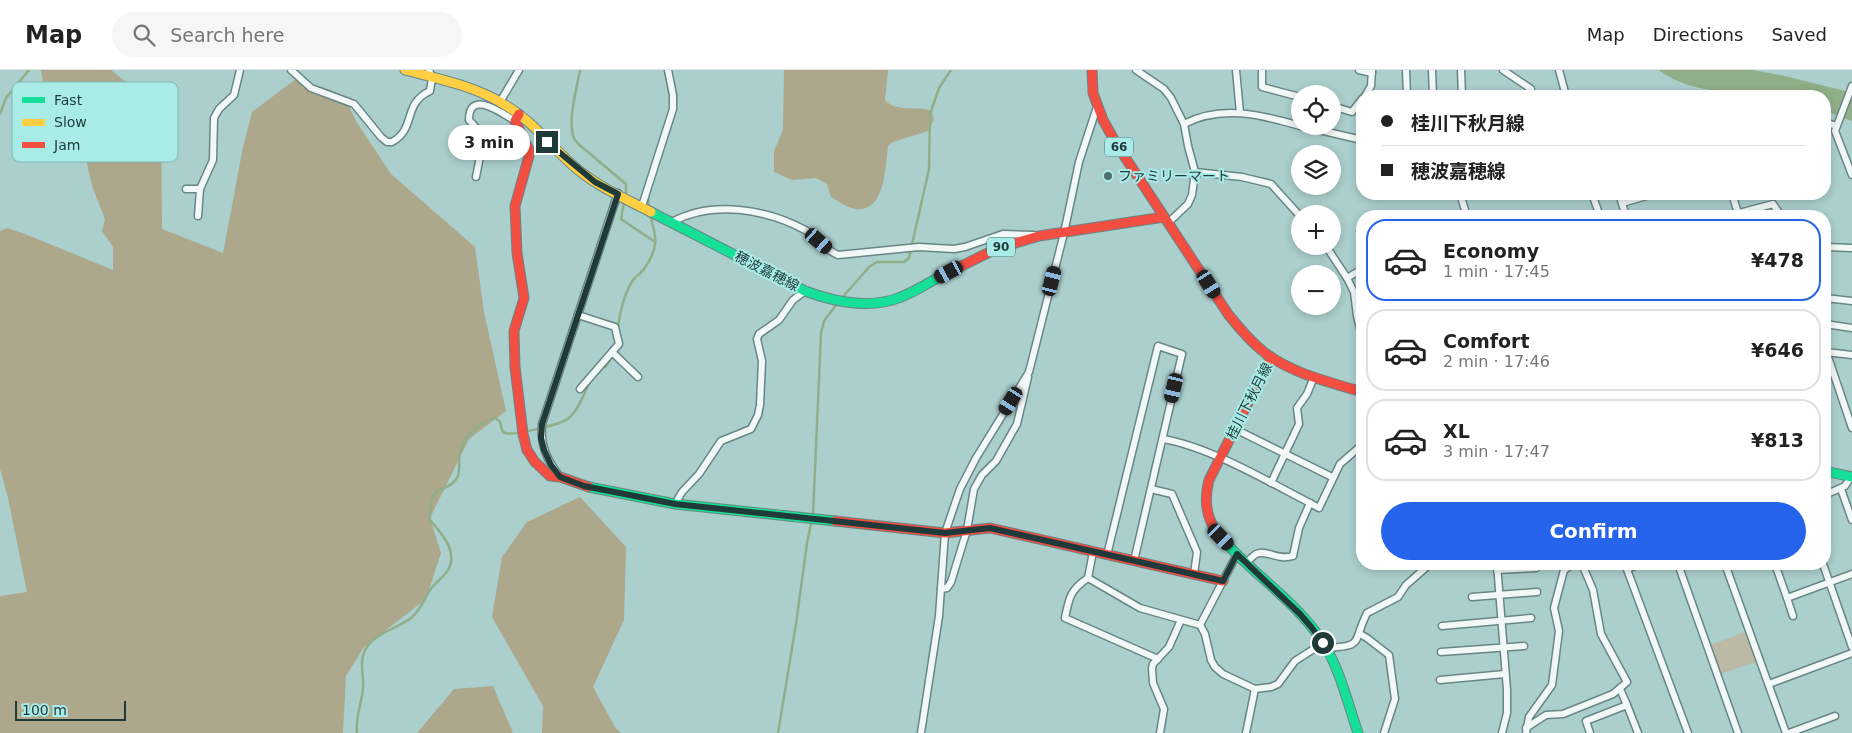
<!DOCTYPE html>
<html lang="en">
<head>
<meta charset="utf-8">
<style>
	body { margin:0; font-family:"DejaVu Sans","Noto Sans JP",sans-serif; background:#f6f6f6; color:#222; height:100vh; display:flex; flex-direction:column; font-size:19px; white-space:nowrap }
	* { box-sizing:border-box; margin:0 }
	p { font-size:16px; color:#767676 }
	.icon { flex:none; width:28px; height:28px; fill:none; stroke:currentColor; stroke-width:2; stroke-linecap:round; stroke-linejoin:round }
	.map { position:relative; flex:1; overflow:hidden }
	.sheet { position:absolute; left:1356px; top:140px; width:475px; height:360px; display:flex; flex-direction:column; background:#fff; border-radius:20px; box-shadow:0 2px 8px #0003 }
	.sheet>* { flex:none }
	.top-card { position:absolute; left:1356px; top:20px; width:475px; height:110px; border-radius:20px; box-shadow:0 2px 8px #0003; display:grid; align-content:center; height:110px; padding:0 25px; background:#fff }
	.tools { position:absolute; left:1291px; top:15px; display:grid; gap:10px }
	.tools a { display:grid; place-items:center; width:50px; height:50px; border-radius:50%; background:#fff; box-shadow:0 2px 8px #0003; font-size:25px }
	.scale { position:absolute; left:15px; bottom:12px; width:111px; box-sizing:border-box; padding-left:5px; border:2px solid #1f3a38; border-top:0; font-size:14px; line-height:18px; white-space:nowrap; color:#1f3a38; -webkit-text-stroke:4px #a9ece7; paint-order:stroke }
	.end { position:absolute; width:22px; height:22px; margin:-11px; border:6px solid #1f3a38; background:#fff; box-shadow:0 0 0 2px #fff }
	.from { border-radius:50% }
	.bubble { position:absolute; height:35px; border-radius:18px; background:#fff; box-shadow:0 2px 8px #0003; font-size:16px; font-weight:600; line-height:35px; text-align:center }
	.car { position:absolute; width:15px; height:30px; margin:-15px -8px; border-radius:6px; box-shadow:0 0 4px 1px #0007; background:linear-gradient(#222 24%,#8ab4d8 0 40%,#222 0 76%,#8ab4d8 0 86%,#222 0) }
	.top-card b { display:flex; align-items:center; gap:18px; height:48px; font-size:19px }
	.top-card b+b { border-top:1px solid #e0e0e0 }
	.top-card i { width:12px; height:12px; background:#222 }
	ul { padding:9px 0 0; list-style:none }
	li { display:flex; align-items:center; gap:15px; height:82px; margin:0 10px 8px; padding:0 15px; border:2px solid #e0e0e0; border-radius:20px }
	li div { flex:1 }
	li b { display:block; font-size:19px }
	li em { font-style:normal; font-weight:600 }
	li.current { border-color:#2563eb }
	li>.icon { width:45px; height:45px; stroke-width:1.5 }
	.action { display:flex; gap:10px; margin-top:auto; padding:10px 25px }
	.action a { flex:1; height:58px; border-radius:30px; background:#2563eb; color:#fff; font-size:20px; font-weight:600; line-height:58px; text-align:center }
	header { display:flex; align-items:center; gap:30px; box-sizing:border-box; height:70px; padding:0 25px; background:#fff; border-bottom:1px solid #e0e0e0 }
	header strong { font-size:24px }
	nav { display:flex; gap:28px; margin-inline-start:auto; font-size:18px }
	.search { width:350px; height:45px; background:#f6f6f6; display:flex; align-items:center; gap:12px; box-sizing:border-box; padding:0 18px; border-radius:28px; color:#767676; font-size:19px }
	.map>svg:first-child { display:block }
	.green { fill:#babaa6 }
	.forest { fill:#ada78c }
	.water { fill:#90ae88 }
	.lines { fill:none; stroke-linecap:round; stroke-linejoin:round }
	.stream { stroke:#90ae88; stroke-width:2.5 }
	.street-casing { stroke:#688684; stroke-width:9 }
	.fast-casing { stroke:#688684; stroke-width:11 }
	.slow-casing { stroke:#688684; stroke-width:11 }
	.jam-casing { stroke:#688684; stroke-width:11 }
	.street { stroke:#f2f8f8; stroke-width:6 }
	.fast { stroke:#16e098; stroke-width:9 }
	.slow { stroke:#ffcf43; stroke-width:9 }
	.jam { stroke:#f24e42; stroke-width:9 }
	.route { stroke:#1f3a38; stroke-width:6 }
	.poi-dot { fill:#506e6c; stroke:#a9ece7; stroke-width:2 }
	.labels { text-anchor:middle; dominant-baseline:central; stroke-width:4; stroke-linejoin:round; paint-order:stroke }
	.shield { fill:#a9ece7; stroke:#486f6c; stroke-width:1 }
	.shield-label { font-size:12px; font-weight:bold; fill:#1f3a38 }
	.poi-label { font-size:14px; fill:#1f3a38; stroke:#a9ece7; text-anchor:start }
	.street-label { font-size:14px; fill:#1f3a38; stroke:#a9ece7 }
	.key { fill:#a9ece7; stroke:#80b7b2; stroke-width:1 }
	.key-label { font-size:14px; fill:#1f3a38 }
</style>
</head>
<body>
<header>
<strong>Map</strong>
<div class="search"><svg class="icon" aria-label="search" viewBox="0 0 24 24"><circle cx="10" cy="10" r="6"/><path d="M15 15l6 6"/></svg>Search here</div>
<nav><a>Map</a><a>Directions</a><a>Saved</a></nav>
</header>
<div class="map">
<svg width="1852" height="663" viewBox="0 0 1852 663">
	<rect width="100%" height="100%" fill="#abcfcd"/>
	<polygon class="green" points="1745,562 1756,592 1720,604 1710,575"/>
	<g class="forest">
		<polygon points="41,0 111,0 161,40 162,159 223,183 243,77 252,42 296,9 331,20 346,30 356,51 391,104 475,177 484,242 506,341 469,369 430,448 441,483 426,529 364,577 346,606 343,663 0,663 0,526 27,522 8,428 0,399 0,161 7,158 25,164 113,200 113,177 102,161 105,149 92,116 83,76 68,63 44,19"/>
		<path d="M784 0H888L885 30C896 43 916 35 931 41L934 50 928 61 893 72 888 76C886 95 885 143 856 139 847 138 838 131 831 127L827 114 816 108 792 110 774 102V81L783 60Z"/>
		<polygon points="580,427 626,477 624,550 593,617 615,657 621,663 542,663 543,636 492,547 502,487 527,452"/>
		<polygon points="493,616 513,663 417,663 454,619"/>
	</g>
	<path class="water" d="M1659 0H1752L1785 6 1845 21 1852 25V51L1825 41V26C1781 26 1693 29 1659 0Z"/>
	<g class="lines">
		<g class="stream">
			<path d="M580 0C577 17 568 49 573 66 575 71 579 75 583 78L626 114V124"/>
			<polyline points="0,44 6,28 29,0"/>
			<polyline points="648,125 649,137"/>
			<polyline points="624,132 621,149 655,172"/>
			<polyline points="841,229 869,197 877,192 904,192 909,188 929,99 930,44 939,18 951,0"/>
			<path d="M618 258C620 242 624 224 633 210 637 206 641 203 644 199 659 178 657 168 650 145"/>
			<polyline points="598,301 606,296 613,285"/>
			<path d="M357 663C355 648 362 632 363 618 364 606 359 591 365 580 374 563 397 559 411 548 421 540 424 529 430 520 436 512 444 507 448 500 459 481 441 463 430 450 430 435 429 423 444 418 449 416 454 413 457 408 461 401 458 390 460 382 464 367 480 351 495 348 497 349 499 350 500 352 502 356 500 361 505 363 513 366 563 354 569 348 579 339 584 324 589 313"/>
			<polyline points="778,663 796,554 807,473 813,445 821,263 824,251 836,235"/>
		</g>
		<g class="street-casing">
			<g id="street">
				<path d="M291 0 311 18 354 34 381 67 387 72H392C417 58 402 34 430 21L432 8 429 0"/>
				<polyline points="1136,0 1164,19 1171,28 1184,54 1188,76 1195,102 1192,125 1188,134 1168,153"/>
				<polyline points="1236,0 1240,43"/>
				<polyline points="1262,0 1262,17 1300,27"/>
				<polyline points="1359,0 1372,3"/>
				<polyline points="1406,0 1407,26"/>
				<polyline points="1432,0 1433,26"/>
				<polyline points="1461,0 1462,26"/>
				<polyline points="1503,0 1531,19"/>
				<polyline points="1559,0 1566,26"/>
				<polyline points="1852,16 1835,61 1852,105"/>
				<polyline points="1365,26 1371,16 1372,0"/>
				<polyline points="500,32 519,0"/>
				<polyline points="1332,36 1352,42 1362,29"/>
				<polyline points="1825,52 1836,56"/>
				<path d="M1184 54C1221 34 1262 45 1300 56"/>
				<polyline points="1302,56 1362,70"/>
				<polyline points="1195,102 1242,107 1271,114 1300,146"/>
				<path d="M476 107 484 66 469 50C469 18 503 44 515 51"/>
				<polyline points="186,119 200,119"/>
				<polyline points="1460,124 1467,146"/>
				<polyline points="1592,124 1600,146"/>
				<polyline points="1619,124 1626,146"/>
				<polyline points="1732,124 1739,146"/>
				<polyline points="1622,133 1653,124"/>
				<polyline points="642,136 673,39 673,25 668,0"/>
				<polyline points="198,146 200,119 213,90 214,48 219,39 234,25 240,0"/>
				<polyline points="1728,146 1773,134 1781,146"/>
				<path d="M672 152C712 130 766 139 805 160 817 166 825 180 838 185L919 177 954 179 965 177 1003 164 1034 165"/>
				<polyline points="1326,176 1347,208 1354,222 1357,246 1362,267"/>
				<polyline points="1825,177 1852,178"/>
				<polyline points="1347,208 1362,199"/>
				<polyline points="1825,228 1852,231"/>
				<polyline points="578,245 615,257 619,274 580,319"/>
				<polyline points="1825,254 1852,258"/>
				<polyline points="1825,278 1852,358"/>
				<polyline points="612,282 638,307"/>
				<polyline points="1826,282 1852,285"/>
				<polyline points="1235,359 1332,407"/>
				<path d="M1163 369C1210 377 1267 411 1310 433"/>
				<path d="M560 407C547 390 540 376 542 354L618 123"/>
				<polyline points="1271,413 1299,354 1297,338 1307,324 1314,307"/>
				<polyline points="1151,419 1172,424 1197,482 1194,504"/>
				<polyline points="1841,419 1852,450"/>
				<polyline points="1825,425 1845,416 1851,407"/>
				<polyline points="675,434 682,422 699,404 721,371 751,359 758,345 760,335 762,291 757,269 759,264 779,250 793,230 805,221"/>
				<polyline points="1093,482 1088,508 1140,538 1200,555 1205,564 1211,590 1215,597 1223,604 1255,619 1271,617 1278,614 1295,591 1323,573"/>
				<polyline points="1107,485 1158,276 1182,284 1134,491"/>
				<path d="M1247 492C1249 490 1253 486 1256 484 1267 479 1277 491 1293 486L1299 458 1310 433 1319 438 1340 394 1362 375"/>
				<polyline points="1497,494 1507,620 1507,643 1502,663"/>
				<polyline points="1625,494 1688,663"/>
				<polyline points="1678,494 1738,663"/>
				<polyline points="1725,494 1786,663"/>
				<polyline points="1775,494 1787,528 1852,504"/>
				<polyline points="1823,494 1852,577"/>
				<polyline points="1627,499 1640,494"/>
				<polyline points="1497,500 1536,498"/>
				<path d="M1088 508C1070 520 1069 528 1065 548L1158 589"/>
				<polyline points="941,519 947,518 951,512 967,460 974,419 982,405 996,391 1017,354 1028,307"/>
				<polyline points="1472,527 1537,522"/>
				<polyline points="1787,528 1793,546"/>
				<polyline points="1200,555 1237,484"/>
				<polyline points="1442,556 1531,548"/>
				<polyline points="1360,564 1367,568 1389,585 1395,629 1384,663"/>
				<path d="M1326 578C1365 576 1352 573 1367 543L1398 527 1406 515 1430 494"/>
				<polyline points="1441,582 1524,576"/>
				<polyline points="1440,610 1505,604"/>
				<polyline points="1769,614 1852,583"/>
				<polyline points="1620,619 1627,635"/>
				<polyline points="1526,658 1546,645 1563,644 1613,624 1627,612 1601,564 1593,520 1582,494"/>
				<polyline points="921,663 939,546 945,463 960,419 976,388 1029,302 1064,163 1079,92 1097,37"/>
				<polyline points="1160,663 1164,639 1153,613 1152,598 1153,594 1169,577 1181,550"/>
				<polyline points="1246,663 1255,619"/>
				<polyline points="1526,663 1529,647 1552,615 1559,561 1554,538 1564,500 1573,494"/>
				<polyline points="1590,663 1586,651 1627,635 1638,663"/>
				<polyline points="1789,663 1835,646"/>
			</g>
		</g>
		<g class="fast-casing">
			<g id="fast">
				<path d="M651 142 805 221C835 232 870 240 901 227 914 222 927 214 939 207"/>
				<polyline points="1825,401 1852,407"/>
				<polyline points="589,417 675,434 835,451"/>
				<path d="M1218 464C1249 502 1292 527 1320 568 1339 595 1347 631 1358 663"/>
			</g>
		</g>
		<g class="slow-casing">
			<path id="slow" d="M405 0C439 9 475 16 505 35 533 51 552 78 576 98 598 117 626 129 651 142"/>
		</g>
		<g class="jam-casing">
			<g id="jam">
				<path d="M1092 0 1093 23 1103 50 1117 75 1228 244C1239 258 1251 272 1265 283 1293 304 1330 312 1362 322"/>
				<polyline points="519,44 515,51 529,80 529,86 515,136 517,183 524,228 514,261 515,297 523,364 527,380 535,392 550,406 560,407 589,417"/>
				<polyline points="939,207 998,178 1039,166 1164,147"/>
				<polyline points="835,451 945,463 990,458 1223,511"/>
				<path d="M1218 464C1206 448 1204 429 1209 410L1271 287"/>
			</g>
		</g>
		<use href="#street" class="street"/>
		<use href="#fast" class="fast"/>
		<use href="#slow" class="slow"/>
		<use href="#jam" class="jam"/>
	</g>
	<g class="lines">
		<polyline class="route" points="547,72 595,112 618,124 542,354 541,368 544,380 551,395 560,407 584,416 675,434 945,463 990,458 1223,511 1237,484 1300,544 1312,558 1323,573"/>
	</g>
	<circle class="poi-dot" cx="1108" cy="106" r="5"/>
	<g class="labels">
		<g class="shield">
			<rect x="1105" y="67.5" width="28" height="19" rx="4"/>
			<rect x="987" y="167.5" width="28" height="19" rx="4"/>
		</g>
		<g class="shield-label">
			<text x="1119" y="77">66</text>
			<text x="1001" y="177">90</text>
		</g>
		<g class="poi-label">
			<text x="1118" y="106">ファミリーマート</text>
		</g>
		<g class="street-label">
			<text transform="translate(767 201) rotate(27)">穂波嘉穂線</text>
			<text transform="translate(1249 331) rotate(-63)">桂川下秋月線</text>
		</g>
	</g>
	<rect x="12" y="12" width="166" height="80" rx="8" class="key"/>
	<rect x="22" y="27" width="23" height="6" fill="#16e098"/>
	<rect x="22" y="49" width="23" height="7" fill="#ffcf43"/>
	<rect x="22" y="72" width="23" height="6" fill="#f24e42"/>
	<g class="key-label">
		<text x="54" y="35">Fast</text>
		<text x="54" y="57">Slow</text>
		<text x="54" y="80">Jam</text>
	</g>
</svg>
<div class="tools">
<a><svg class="icon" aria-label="locate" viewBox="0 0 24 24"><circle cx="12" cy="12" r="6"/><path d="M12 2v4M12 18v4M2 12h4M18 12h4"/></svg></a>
<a><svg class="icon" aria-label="layers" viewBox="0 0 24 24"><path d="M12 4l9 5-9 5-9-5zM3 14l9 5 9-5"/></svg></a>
<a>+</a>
<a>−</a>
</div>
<div class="scale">100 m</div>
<i class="end from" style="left:1323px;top:573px"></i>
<i class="end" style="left:547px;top:72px"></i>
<div class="bubble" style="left:448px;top:55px;width:82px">3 min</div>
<i class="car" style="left:819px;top:171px;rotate:131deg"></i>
<i class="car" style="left:949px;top:202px;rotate:242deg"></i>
<i class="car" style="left:1052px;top:211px;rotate:14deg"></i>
<i class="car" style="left:1209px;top:214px;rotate:148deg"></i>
<i class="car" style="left:1174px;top:318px;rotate:193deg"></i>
<i class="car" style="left:1011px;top:331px;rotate:212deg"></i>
<i class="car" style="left:1221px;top:467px;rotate:136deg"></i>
<div class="top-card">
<b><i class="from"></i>桂川下秋月線</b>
<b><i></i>穂波嘉穂線</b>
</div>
<section class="sheet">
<ul>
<li class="current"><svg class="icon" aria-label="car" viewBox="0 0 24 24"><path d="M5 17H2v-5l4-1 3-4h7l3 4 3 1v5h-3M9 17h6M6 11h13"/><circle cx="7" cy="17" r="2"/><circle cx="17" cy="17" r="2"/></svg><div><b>Economy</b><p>1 min · 17:45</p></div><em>¥478</em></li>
<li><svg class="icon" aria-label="car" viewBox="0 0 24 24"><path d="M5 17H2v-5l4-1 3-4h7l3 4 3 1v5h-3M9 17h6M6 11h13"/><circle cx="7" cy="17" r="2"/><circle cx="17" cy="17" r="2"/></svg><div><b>Comfort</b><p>2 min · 17:46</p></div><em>¥646</em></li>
<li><svg class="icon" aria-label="car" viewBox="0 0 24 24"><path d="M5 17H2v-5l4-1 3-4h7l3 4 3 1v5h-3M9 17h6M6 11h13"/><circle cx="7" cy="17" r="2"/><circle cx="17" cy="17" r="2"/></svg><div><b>XL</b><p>3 min · 17:47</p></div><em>¥813</em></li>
</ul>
<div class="action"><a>Confirm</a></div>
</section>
</div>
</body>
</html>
